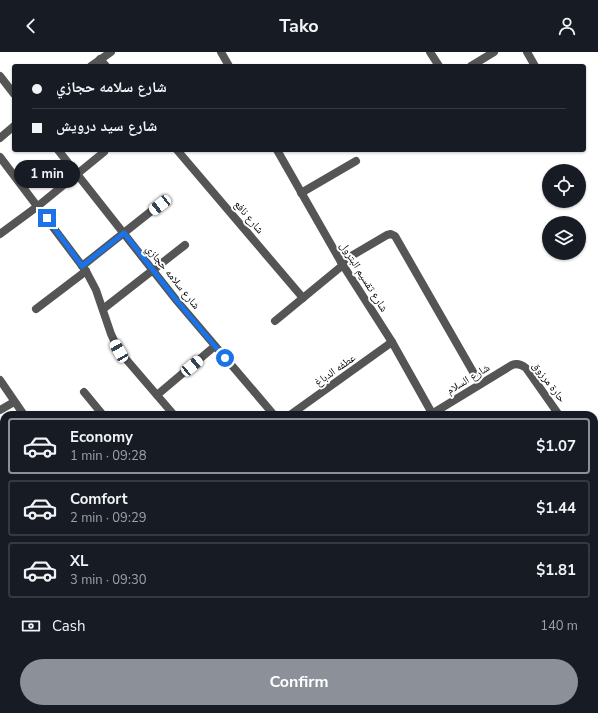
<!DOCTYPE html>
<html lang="en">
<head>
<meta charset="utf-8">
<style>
	body { margin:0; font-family:"Nunito Sans","Noto Naskh Arabic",sans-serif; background:#242831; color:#f1f3f6; height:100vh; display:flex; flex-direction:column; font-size:15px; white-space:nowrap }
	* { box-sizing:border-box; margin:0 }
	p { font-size:13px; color:#9ea1a6 }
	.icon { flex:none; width:22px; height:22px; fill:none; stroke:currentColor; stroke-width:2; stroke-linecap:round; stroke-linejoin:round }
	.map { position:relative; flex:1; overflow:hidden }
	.details { position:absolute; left:0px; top:359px; width:598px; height:302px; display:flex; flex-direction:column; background:#171b24; border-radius:12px 12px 0 0; box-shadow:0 1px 3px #0004 }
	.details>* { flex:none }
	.top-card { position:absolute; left:12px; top:12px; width:574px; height:88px; border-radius:4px; box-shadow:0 1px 3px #0004; display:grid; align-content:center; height:88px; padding:0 20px; background:#171b24 }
	.buttons { position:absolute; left:542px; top:112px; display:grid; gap:8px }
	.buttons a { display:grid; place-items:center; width:44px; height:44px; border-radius:50%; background:#171b24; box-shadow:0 1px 3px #0004; font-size:20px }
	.end { position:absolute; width:18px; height:18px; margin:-9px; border:5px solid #1a73e8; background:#fff; box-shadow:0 0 0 2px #fff }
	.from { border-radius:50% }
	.bubble { position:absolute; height:28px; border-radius:14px; background:#171b24; box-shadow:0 1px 3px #0004; font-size:13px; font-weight:700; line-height:28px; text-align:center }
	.car { position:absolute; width:12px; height:24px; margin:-12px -6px; border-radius:5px; box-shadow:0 0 3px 1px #0007; background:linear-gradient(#fff 24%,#345 0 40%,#fff 0 76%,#345 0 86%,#fff 0) }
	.top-card b { display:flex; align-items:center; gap:14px; height:38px; font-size:15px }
	.top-card b+b { border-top:1px solid #363941 }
	.top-card i { width:10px; height:10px; background:#f1f3f6 }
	ul { padding:7px 0 0; list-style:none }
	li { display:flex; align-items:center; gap:12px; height:56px; margin:0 8px 6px; padding:0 12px; border:2px solid #363941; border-radius:4px }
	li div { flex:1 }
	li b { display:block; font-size:15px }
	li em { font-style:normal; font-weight:700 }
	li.selected { border-color:#8c9099 }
	li>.icon { width:36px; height:36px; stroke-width:1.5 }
	.pay { display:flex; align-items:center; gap:10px; height:44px; padding:0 20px; font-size:15px }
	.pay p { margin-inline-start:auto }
	.cta { display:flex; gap:8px; margin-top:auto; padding:8px 20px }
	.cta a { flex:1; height:46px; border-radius:24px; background:#8c9099; color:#fff; font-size:16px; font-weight:700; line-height:46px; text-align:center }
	header { display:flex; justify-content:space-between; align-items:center; height:52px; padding:0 20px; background:#171b24; font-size:18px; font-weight:700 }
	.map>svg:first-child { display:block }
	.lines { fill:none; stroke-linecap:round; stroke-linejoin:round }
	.street { stroke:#555; stroke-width:8 }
	.wall { fill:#a9a9a9 }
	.shaded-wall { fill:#898989 }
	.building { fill:#c4c4c4; stroke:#898989 }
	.route { stroke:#1a73e8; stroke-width:5 }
	.labels { text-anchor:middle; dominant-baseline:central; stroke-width:4; stroke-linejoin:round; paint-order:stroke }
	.street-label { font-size:11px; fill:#000; stroke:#fff }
</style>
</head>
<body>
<header><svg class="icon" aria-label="back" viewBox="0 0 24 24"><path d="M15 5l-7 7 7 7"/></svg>Tako<svg class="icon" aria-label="person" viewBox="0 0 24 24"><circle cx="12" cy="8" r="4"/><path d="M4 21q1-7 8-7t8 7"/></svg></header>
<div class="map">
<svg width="598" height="661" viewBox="0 0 598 661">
	<rect width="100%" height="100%" fill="#fff"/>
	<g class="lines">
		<g class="street">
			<polyline points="221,0 229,14"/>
			<polyline points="430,0 439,14"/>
			<polyline points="527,0 535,14"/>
			<polyline points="100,7 106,14"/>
			<polyline points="91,14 111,0"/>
			<polyline points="471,14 494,0"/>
			<polyline points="0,24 14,42"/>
			<polyline points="0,86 14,74"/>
			<polyline points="58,98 177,249 274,363"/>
			<polyline points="177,98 303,246"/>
			<polyline points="277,98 341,210 392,290 433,363"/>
			<polyline points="0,105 86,219 96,238 111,282 119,299 174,363"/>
			<polyline points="301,141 356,109"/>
			<polyline points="0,182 38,154 104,100"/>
			<polyline points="341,210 387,183 391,182 395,184 480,332"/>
			<polyline points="82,214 159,153"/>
			<polyline points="36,257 86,219"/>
			<polyline points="103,257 185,193"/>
			<polyline points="275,269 343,213"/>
			<polyline points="0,328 24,363"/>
			<polyline points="84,340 103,363"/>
			<polyline points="157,343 215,294"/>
			<polyline points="0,358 14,350"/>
			<polyline points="290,363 392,290"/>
			<path d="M430 363 512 313C517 311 521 312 526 316L559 363"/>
			<polyline points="594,417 598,424"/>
			<polyline points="0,440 4,437"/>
			<polyline points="0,470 4,475"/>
			<polyline points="0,482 4,479"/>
			<polyline points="0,524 4,529"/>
			<polyline points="594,563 598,561"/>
			<polyline points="0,581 4,579"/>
			<polyline points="271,657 274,661"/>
			<polyline points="354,657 357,661"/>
			<polyline points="431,657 435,661"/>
			<polyline points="280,661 284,657"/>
			<polyline points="469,661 470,657"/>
		</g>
	</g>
	<g class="wall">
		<polygon points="25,657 110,657 105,661 29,661"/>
		<polygon points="153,657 182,657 186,661 156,661"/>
	</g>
	<g class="shaded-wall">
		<polygon points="4,634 4,653 0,656 0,637"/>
		<polygon points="98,657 110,657 105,661 94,661"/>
	</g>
	<g class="building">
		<polygon points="4,607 4,634 0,637 0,610"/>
		<polygon points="32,657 89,657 92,661 36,661"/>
		<polygon points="90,657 98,657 94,661"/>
		<polygon points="159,657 182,657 186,661 162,661"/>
		<polygon points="254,657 257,661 250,661"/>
	</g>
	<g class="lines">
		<polyline class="route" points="47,166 82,214 124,181 177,249 225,306"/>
	</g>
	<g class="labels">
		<g class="street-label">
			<text transform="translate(249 165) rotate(50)">شارع نافع</text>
			<text transform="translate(173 225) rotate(51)">شارع سلامه حجازي</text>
			<text transform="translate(364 225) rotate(58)">شارع تقسيم البترول</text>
			<text transform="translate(335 318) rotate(-35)">عطفه الدباغ</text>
			<text transform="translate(468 327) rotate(-31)">شارع السلام</text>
			<text transform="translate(549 330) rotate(53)">حارة مرزوق</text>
		</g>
	</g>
</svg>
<div class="buttons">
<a><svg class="icon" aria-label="locate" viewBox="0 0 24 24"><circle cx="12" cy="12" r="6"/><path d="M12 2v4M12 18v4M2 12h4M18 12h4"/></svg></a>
<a><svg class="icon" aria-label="layers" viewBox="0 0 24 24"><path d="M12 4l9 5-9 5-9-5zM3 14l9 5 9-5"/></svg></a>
</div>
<i class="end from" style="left:225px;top:306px"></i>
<i class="end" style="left:47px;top:166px"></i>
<div class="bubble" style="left:14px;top:108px;width:66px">1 min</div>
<i class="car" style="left:160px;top:153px;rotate:232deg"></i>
<i class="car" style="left:119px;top:299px;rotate:330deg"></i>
<i class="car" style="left:192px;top:314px;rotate:50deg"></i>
<div class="top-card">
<b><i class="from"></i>شارع سلامه حجازي</b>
<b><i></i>شارع سيد درويش</b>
</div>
<section class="details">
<ul>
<li class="selected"><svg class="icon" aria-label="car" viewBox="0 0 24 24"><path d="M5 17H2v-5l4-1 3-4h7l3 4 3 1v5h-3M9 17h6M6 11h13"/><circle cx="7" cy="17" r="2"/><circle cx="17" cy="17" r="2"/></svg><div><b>Economy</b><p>1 min · 09:28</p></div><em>$1.07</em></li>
<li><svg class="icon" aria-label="car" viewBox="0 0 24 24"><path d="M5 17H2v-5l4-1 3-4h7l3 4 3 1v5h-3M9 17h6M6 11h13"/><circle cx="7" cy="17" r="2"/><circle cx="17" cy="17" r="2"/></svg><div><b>Comfort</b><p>2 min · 09:29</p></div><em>$1.44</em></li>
<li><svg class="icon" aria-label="car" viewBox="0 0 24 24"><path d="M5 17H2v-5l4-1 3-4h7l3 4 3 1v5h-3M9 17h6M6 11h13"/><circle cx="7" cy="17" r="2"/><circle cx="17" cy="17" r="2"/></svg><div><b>XL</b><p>3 min · 09:30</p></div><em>$1.81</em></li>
</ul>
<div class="pay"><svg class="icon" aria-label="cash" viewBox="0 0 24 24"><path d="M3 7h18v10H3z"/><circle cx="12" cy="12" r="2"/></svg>Cash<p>140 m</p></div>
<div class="cta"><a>Confirm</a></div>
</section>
</div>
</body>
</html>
